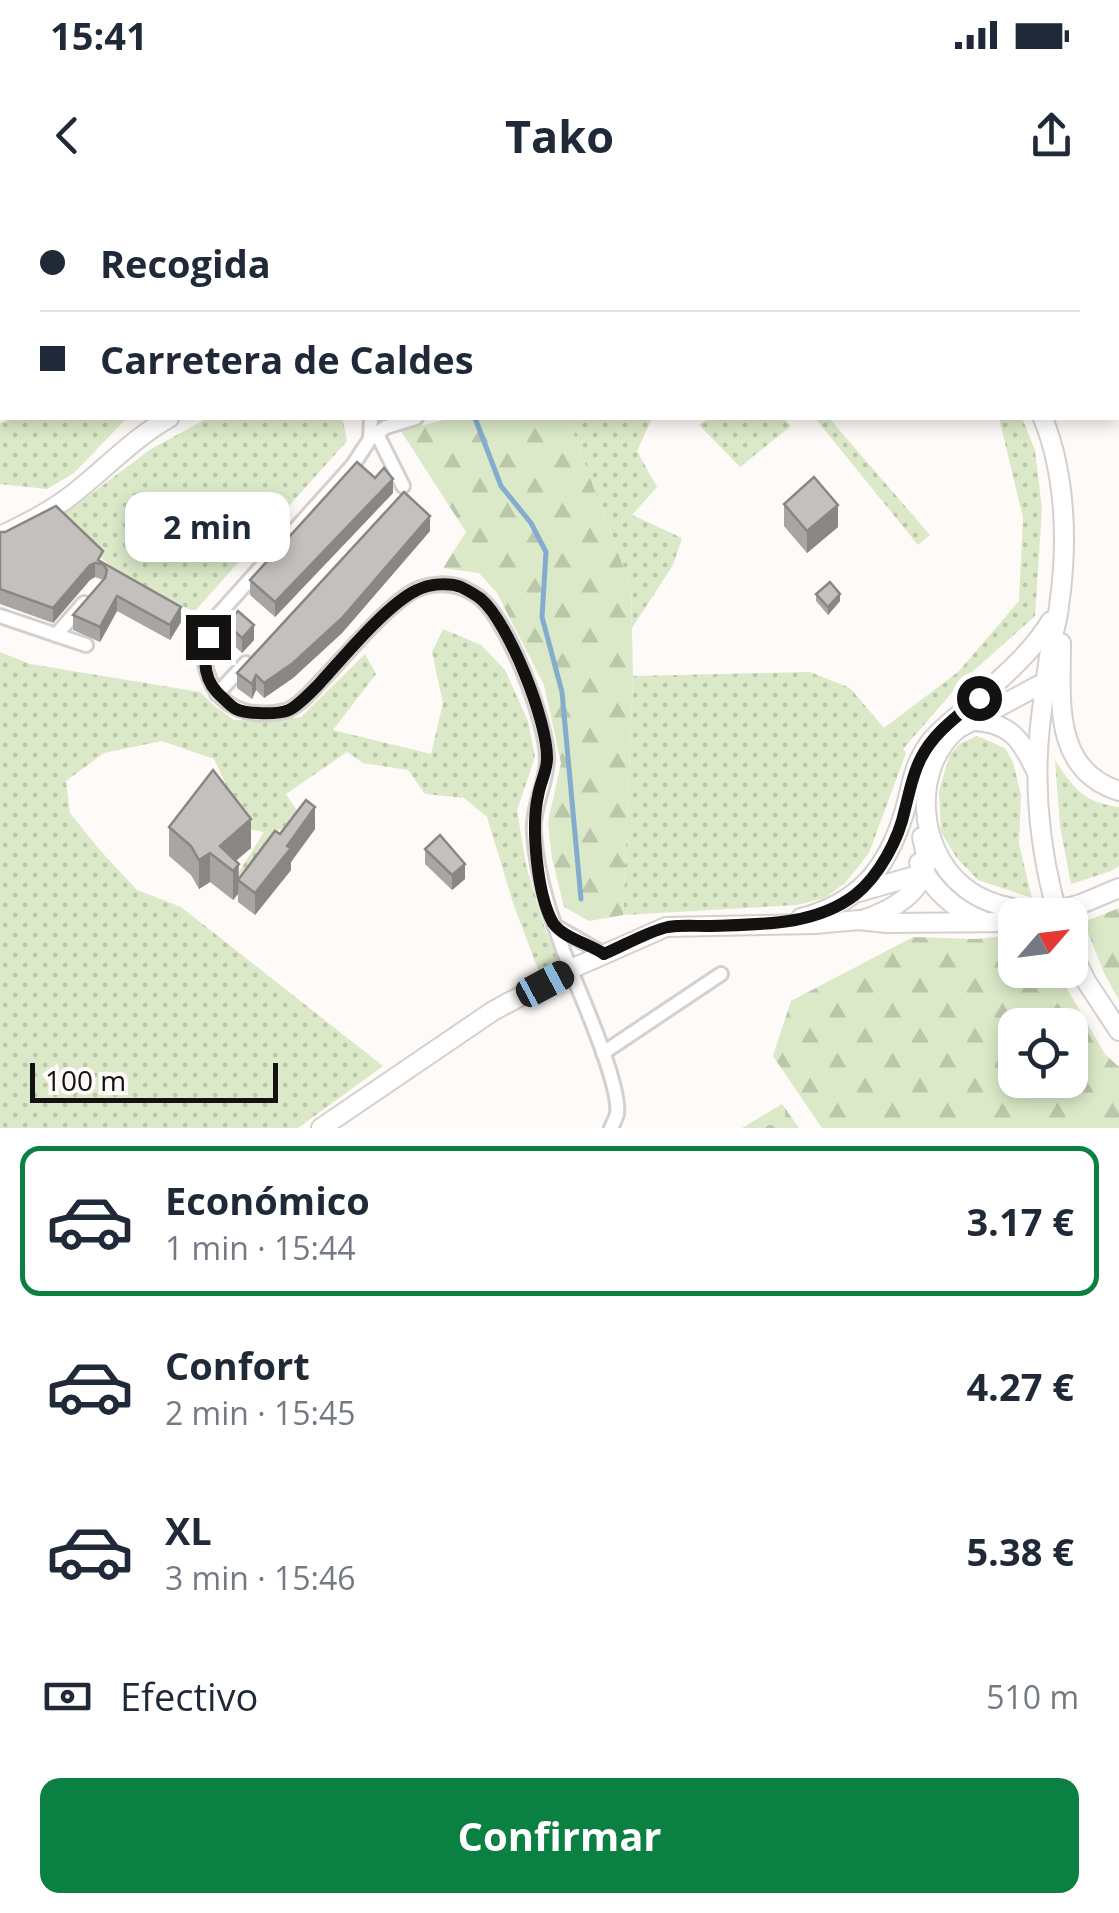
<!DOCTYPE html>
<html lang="es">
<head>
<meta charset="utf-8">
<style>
	body { margin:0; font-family:"Open Sans",sans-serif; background:#f6f6f7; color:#1f2937; height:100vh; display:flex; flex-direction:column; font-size:38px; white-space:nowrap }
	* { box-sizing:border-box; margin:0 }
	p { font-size:32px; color:#747a83 }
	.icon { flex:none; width:55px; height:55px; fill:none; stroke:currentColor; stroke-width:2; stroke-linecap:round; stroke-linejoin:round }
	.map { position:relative; height:928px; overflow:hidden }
	.sheet { display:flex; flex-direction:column; background:#fff; flex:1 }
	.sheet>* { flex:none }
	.banner { position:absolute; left:0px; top:0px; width:1120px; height:220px; box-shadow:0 5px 15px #0003; display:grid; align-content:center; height:220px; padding:0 40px; background:#fff }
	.needle { width:65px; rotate:62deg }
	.buttons { position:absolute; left:998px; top:698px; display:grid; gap:20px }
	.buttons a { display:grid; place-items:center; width:90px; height:90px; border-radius:20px; background:#fff; box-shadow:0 5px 15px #0003; font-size:50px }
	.scale { position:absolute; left:30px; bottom:25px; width:248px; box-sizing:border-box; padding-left:10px; border:5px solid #131211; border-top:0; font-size:28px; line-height:35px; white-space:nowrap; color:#131211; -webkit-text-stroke:8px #fefaf7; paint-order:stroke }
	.end { position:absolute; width:45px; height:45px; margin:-22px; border:12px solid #131211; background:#fff; box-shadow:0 0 0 5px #fff }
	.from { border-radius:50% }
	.bubble { position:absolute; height:70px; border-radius:20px; background:#fff; box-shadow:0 5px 15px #0003; font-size:32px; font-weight:700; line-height:70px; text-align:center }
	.car { position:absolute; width:30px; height:60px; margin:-30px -15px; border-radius:12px; box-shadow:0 0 8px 2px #0007; background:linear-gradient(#222 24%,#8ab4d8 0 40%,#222 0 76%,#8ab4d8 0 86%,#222 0) }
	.banner b { display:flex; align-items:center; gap:35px; height:95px; font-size:38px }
	.banner b+b { border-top:2px solid #e0e1e3 }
	.banner i { width:25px; height:25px; background:#1f2937 }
	ul { padding:18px 0 0; list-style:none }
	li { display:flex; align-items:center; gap:30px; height:150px; margin:0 20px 15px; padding:0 20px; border:5px solid transparent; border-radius:20px }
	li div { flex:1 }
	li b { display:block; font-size:38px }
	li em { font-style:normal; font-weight:700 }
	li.selected { border-color:#0b8043 }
	li>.icon { width:90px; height:90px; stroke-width:1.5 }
	.pay { display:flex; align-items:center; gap:25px; height:110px; padding:0 40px; font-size:38px }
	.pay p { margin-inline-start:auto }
	.action { display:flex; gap:20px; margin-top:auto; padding:20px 40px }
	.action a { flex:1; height:115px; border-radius:20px; background:#0b8043; color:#fff; font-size:40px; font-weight:700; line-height:115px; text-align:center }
	.status { display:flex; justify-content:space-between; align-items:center; height:70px; padding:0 50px; background:#fff; direction:ltr }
	.status svg { height:28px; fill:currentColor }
	header { display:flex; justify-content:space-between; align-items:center; height:130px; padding:0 40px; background:#fff; font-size:45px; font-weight:700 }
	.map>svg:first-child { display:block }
	.grass { fill:url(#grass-dots) }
	.forest { fill:url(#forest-firs); fill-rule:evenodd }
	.cemetery { fill:url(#cemetery-stones) }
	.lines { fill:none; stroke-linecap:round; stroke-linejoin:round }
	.stream { stroke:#84accd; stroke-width:5 }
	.street-casing { stroke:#d4d0cd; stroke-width:18 }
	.secondary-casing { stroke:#d4d0cd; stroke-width:22 }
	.street { stroke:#fff; stroke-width:12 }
	.secondary { stroke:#fff; stroke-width:18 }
	.secondary-bridge-casing { stroke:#d4d0cd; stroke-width:22; stroke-linecap:butt }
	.secondary-bridge { stroke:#fff; stroke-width:18 }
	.wall { fill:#a9a5a3 }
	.shaded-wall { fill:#898684 }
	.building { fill:#c4c0bd; stroke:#898684; stroke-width:2.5 }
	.route { stroke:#131211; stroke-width:12 }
</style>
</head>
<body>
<div class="status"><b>15:41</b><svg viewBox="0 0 49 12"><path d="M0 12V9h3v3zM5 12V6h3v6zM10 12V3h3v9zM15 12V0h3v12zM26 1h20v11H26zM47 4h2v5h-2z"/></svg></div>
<header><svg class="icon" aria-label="back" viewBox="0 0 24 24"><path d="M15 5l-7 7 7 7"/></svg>Tako<svg class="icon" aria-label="share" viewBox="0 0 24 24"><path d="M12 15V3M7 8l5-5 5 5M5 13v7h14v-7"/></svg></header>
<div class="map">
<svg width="1119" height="928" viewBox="0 0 1119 928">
	<defs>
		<pattern id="grass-dots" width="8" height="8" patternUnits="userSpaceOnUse" patternTransform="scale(2.5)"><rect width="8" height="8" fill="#dbe9c8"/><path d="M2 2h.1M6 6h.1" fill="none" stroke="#bbc7ab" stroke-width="1.8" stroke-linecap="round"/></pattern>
		<pattern id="forest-firs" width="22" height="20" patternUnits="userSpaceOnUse" patternTransform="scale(2.5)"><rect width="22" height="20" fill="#dbe9c8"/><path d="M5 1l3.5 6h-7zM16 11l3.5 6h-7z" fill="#bbc7ab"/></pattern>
		<pattern id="cemetery-stones" width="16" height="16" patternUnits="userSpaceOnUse" patternTransform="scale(2.5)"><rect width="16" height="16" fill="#dbe9c8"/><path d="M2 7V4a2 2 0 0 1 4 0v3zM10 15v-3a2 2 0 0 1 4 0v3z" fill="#bbc7ab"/></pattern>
	</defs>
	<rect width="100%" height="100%" fill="#fefaf7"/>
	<g class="grass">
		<polygon points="14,218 127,218 74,273 47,289 0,284 0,223"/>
		<polygon points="208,218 338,218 343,221 347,241 194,412 116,372 60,317 151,249"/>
		<polygon points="568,218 652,218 637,251 657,287 632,315 682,338 673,365 632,428 631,388"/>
		<polygon points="709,218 783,218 791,226 740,267 699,225"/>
		<polygon points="815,218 829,218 930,335 918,345"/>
		<polygon points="999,218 1022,218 1035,250 1042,309 1035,416 962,481 903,549 906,553 869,653 846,682 825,698 797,705 623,715 633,476 810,472 850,488 884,528 958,472 1019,401 1023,318"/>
		<polygon points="443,429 481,445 505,470 528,521 535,557 517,610 526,665 546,732 560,764 541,777 514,706 487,617 464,598 425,594 408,570 363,563 347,552 286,594 306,624 278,630 246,677 235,678 264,632 247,629 214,559 162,541 104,553 66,581 70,613 98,648 137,690 181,707 383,866 298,928 0,928 0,452 30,464 200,492 217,508 234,520 267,521 301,517 365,454 376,474 333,530 431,554 443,503 432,452"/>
		<polygon points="977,536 1005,548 1013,562 1021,595 1019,644 1032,698 978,680 956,657 941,632 939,591 950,554 961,543"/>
		<path d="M1055 560C1074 589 1083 602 1119 607V666L1111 671 1071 684 1060 626Z"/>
	</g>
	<g class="forest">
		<polygon points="451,218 568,218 631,388 633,476 623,715 589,721 564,707 552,658 548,622 561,563 544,485 497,393 479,373 443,368 466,332 401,231"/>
		<polygon points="1119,708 1119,800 1104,773 1084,722"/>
		<path d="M1015 735V770H1056L1105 854 1119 867V928H822L773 856 791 801 913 737 976 739ZM1015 825H1070V880H1015Z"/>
	</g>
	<polygon class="cemetery" points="782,904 799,928 742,928"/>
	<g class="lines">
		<g class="stream">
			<polyline points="202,0 202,2"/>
			<polyline points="475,218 501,286 531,323 546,352 542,417 562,492 581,699"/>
		</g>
		<g class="street-casing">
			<g id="street">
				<path d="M371 218 370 239 353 265 218 415C210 433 200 452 207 472 213 492 227 507 248 512 259 514 274 514 285 511 298 507 311 492 320 482 343 459 391 400 418 389 432 383 449 383 463 388 468 391 478 395 482 400 509 424 547 522 547 559 547 583 532 607 534 633 537 681 554 726 571 771 583 800 621 887 617 914 616 917 612 926 611 928"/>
				<polyline points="377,234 403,286"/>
				<polyline points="372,237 386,227 416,218"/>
				<polyline points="0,416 86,445"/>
				<polyline points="56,435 84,403"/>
				<polyline points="217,494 246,463"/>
				<polyline points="555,726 604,754"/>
				<polyline points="603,853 721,774"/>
			</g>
		</g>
		<g class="secondary-casing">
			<g id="secondary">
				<path d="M1043 218C1066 276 1068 344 1059 406 1058 418 1054 431 1051 443 1047 471 1043 499 1040 526 1034 582 1039 639 1052 693"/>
				<path d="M0 336C24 325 48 313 69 297 103 271 132 239 169 218"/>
				<path d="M1061 443C1061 499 1052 570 1119 591"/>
				<path d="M973 521C1011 522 1022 541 1037 573"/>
				<path d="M919 663C933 690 955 710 983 721"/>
				<polyline points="859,692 925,673"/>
				<polyline points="1044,714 1081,704 1119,688"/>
				<path d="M1045 714C1017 709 987 706 964 687 917 650 911 566 959 528L1047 481"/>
				<path d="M801 718C859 703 887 669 904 613 912 586 912 566 931 541 944 525 962 513 977 500 1004 476 1033 451 1051 421"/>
				<path d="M865 719C890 711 925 692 926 661 926 653 924 645 922 637"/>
				<polyline points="1070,748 1086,781 1119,831"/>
				<polyline points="321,928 493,811 571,769 666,727 815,724 859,720 886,723 1015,722"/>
			</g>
		</g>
		<use href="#street" class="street"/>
		<use href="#secondary" class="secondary"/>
		<g class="secondary-bridge-casing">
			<polyline id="secondary-bridge" points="1052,693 1058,715"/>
		</g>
		<use href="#secondary-bridge" class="secondary-bridge"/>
	</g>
	<g class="wall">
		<polygon points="393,293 275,417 250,395 250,380"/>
		<polygon points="784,304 838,327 807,353 784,326"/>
		<polygon points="430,331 342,433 293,478 264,498 256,490 252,499 237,488 237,473"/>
		<polygon points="0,332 103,364 181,422 170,440 117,411 100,442 73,430 73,415 103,380 95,377 90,380 53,423 0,404"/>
		<polygon points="816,394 840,401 828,415 816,401"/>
		<polygon points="227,424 254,440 242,453 227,439"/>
		<polygon points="169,627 251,648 236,661 239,679 280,634 315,629 291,662 291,670 255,715 238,702 238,694 233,700 210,682 199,689 191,675 169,656"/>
		<polygon points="425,649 465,679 452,690 425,664"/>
	</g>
	<g class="shaded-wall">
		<polygon points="393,279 393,293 275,417 275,402"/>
		<polygon points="838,305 838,327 807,353 807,331"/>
		<polygon points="430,316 430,331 342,433 293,478 264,498 264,483"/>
		<polygon points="95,363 95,377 90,380 53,423 53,408 90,365"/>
		<polygon points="840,394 840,401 828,415 828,407"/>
		<polygon points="117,396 117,411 100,442 100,427"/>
		<polygon points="181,407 181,422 170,440 170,425"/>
		<polygon points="254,425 254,440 242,453 242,438"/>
		<polygon points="256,475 256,490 252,499 252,484"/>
		<polygon points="315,607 315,629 291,662 291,670 255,715 255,693"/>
		<polygon points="251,619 251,648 228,667 220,646"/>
		<polygon points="210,653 210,682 199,689 199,660"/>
		<polygon points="239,664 238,694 233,700 233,671"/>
		<polygon points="465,664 465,679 452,690 452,675"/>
	</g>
	<g class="building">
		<polygon points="357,262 375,278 384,268 393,279 275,402 250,380"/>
		<polygon points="814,277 838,305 807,331 784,304"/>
		<polygon points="404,292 430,316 342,418 293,463 264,483 256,475 252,484 237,473"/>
		<polygon points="56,306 103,351 98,360 181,407 170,425 117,396 100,427 73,415 105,378 107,370 103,364 95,363 90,365 53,408 0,389 0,332 5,332"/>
		<polygon points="830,382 840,394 828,407 816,394"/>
		<polygon points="238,411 254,425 242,438 227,424"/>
		<polygon points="213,570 251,619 220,646 239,664 233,671 210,653 199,660 191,646 169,627"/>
		<polygon points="306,600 315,607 287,646 291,648 255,693 238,680 275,631 280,634"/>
		<polygon points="440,635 465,664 452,675 425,649"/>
	</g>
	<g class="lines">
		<path class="route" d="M208 437C203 462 203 482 224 499 228 503 232 507 236 509 247 514 277 515 289 510 299 505 310 493 318 485 342 459 387 404 417 390 429 384 448 382 461 387 467 390 476 395 481 399 509 423 548 522 547 559 547 571 540 583 538 596 531 627 537 695 553 723 563 738 590 744 604 754 623 746 649 731 668 727 680 725 694 726 707 726 757 724 813 727 855 695 879 676 899 639 905 609 910 591 912 575 921 558 934 532 958 516 979 498"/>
	</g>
</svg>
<div class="buttons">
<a><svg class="needle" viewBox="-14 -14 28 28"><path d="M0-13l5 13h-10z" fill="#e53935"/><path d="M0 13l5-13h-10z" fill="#747a83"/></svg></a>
<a><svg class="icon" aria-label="locate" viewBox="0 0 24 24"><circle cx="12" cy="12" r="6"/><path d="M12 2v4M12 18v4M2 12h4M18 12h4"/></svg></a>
</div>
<div class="scale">100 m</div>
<i class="end from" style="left:979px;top:498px"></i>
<i class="end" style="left:208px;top:437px"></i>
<div class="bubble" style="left:125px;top:292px;width:165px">2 min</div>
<i class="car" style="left:545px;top:784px;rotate:62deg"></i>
<div class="banner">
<b><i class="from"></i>Recogida</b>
<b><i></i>Carretera de Caldes</b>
</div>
</div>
<section class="sheet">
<ul>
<li class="selected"><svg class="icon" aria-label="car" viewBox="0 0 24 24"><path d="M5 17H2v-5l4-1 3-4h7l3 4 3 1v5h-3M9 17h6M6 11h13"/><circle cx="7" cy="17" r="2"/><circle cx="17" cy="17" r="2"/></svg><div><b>Económico</b><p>1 min · 15:44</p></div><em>3.17 €</em></li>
<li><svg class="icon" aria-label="car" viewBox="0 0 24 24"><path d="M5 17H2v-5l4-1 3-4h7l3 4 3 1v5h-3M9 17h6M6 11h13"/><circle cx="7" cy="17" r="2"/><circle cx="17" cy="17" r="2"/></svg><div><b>Confort</b><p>2 min · 15:45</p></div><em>4.27 €</em></li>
<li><svg class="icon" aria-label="car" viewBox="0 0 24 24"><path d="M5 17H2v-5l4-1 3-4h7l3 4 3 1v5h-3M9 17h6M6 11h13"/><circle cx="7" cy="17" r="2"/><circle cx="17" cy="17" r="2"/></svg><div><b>XL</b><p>3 min · 15:46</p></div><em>5.38 €</em></li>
</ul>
<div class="pay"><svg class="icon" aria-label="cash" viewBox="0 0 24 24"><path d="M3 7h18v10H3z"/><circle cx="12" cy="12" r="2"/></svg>Efectivo<p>510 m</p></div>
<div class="action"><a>Confirmar</a></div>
</section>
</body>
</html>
